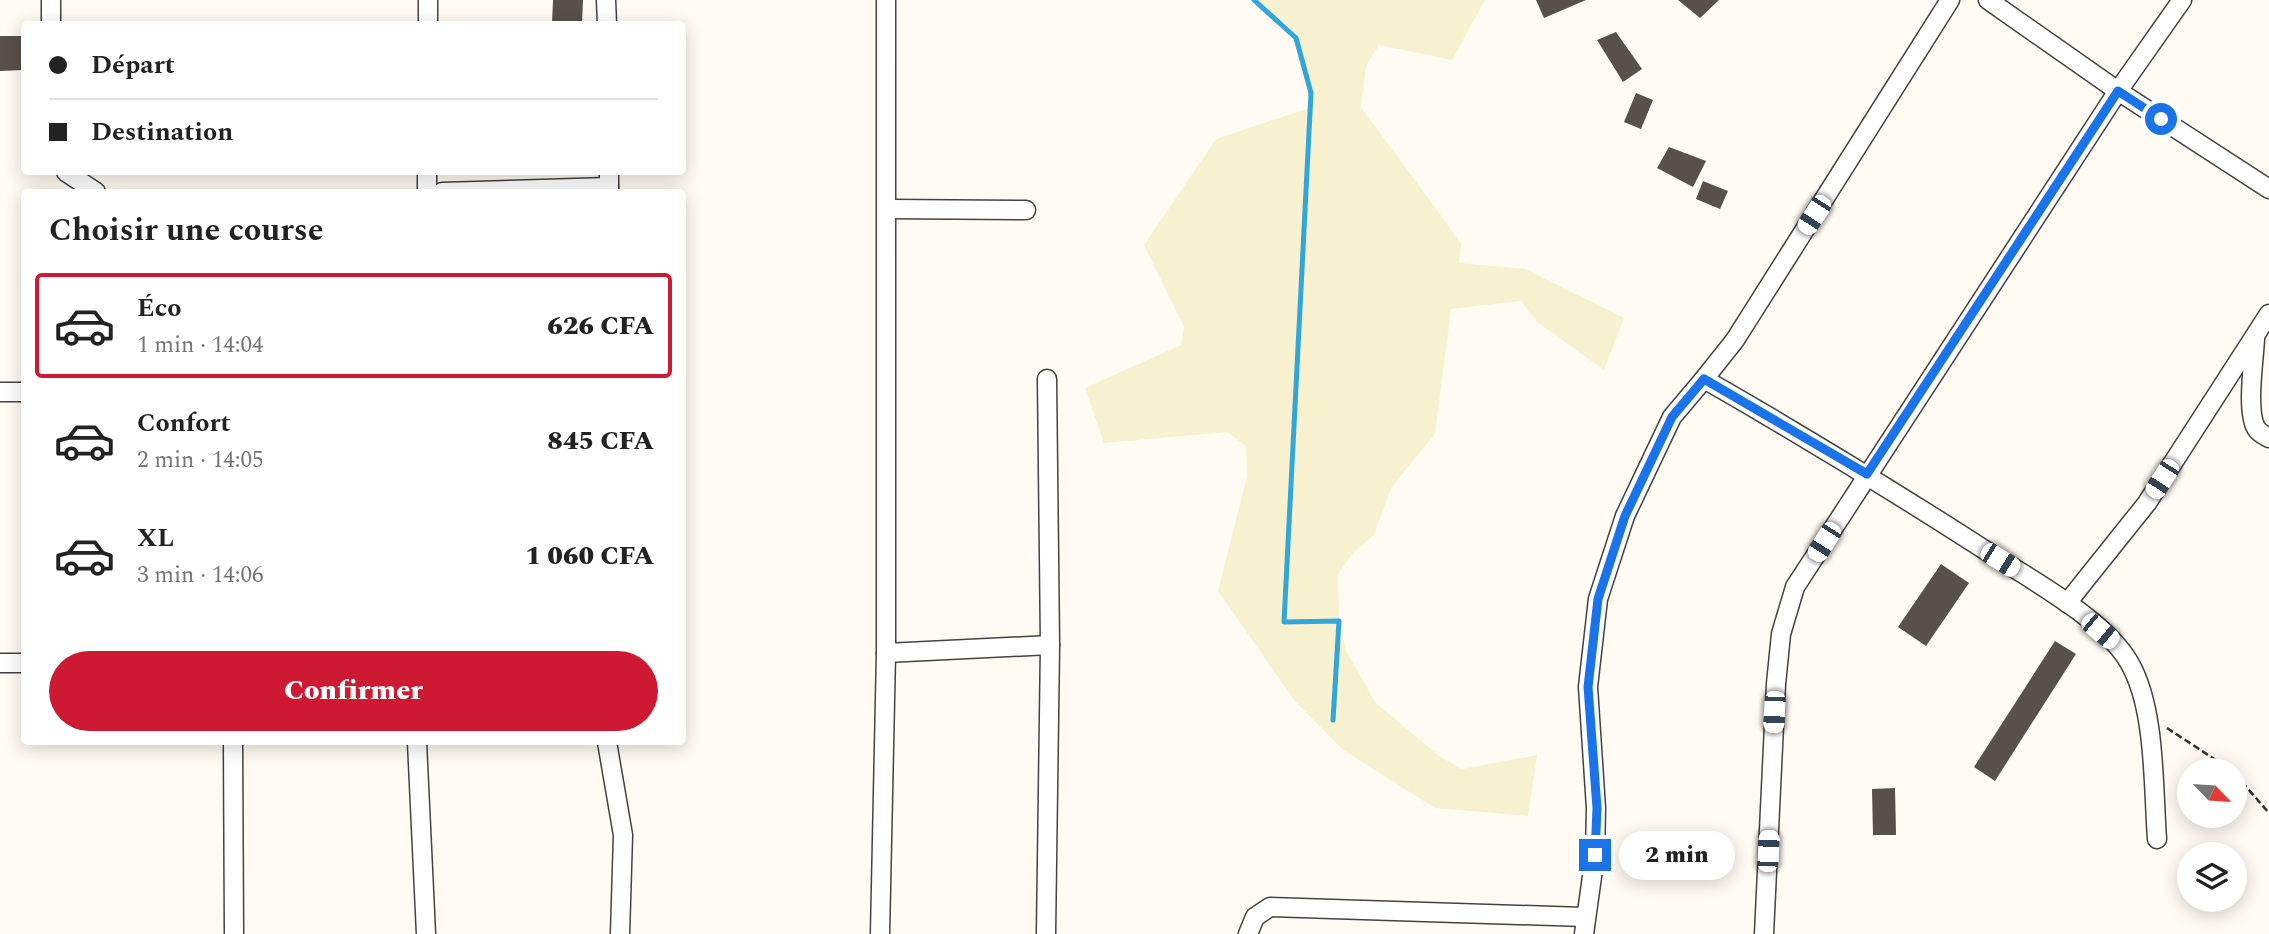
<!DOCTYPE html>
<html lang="fr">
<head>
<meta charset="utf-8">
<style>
	body { margin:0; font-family:Spectral,serif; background:#f2f2f2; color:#222; height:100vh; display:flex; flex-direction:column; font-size:26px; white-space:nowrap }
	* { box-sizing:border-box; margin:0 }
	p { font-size:23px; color:#767676 }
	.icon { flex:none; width:38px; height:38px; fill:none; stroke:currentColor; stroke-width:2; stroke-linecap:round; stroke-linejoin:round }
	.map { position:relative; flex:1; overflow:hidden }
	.panel { position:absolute; left:21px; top:189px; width:665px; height:556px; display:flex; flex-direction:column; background:#fff; border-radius:7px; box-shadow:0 4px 18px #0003 }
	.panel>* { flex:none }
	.hud { position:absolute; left:21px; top:21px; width:665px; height:154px; border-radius:7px; box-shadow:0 4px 18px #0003; display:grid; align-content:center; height:154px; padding:0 28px; background:#fff }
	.needle { width:46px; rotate:115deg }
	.tools { position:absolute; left:2177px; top:758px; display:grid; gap:14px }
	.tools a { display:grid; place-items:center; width:70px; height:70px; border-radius:50%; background:#fff; box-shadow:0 4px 18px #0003; font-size:35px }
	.end { position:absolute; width:32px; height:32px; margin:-16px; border:9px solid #1a73e8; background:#fff; box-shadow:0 0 0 4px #fff }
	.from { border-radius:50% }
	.bubble { position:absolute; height:49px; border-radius:24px; background:#fff; box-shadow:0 4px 18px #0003; font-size:23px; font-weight:800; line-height:49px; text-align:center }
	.car { position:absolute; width:21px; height:42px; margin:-21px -10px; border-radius:9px; box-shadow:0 0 5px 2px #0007; background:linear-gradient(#fff 24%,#345 0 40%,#fff 0 76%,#345 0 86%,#fff 0) }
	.hud b { display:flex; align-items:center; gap:24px; height:66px; font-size:26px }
	.hud b+b { border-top:2px solid #e0e0e0 }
	.hud i { width:18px; height:18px; background:#222 }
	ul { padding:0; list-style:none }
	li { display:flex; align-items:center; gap:21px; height:105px; margin:0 14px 10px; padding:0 14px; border:4px solid transparent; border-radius:7px }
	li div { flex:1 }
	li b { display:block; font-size:26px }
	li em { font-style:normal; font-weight:800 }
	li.selected { border-color:#ce1932 }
	li>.icon { width:63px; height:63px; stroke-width:1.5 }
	h2 { padding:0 28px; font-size:32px; line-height:84px }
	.cta { display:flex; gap:14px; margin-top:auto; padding:14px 28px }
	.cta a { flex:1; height:80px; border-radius:42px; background:#ce1932; color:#fff; font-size:28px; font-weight:800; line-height:80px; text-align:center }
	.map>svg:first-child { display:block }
	.farmland { fill:#f8f1cf }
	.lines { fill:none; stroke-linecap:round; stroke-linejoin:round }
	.stream { stroke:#31a6da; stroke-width:5 }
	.building { fill:#594f4b }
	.minor-casing { stroke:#434343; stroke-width:21 }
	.path { stroke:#323232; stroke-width:2.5; stroke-dasharray:7 3.5; stroke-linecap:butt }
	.minor { stroke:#fff; stroke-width:18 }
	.route { stroke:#1a73e8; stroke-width:9 }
</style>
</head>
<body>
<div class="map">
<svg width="2269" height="934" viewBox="0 0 2269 934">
	<rect width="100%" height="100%" fill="#fffbf2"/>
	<polygon class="farmland" points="1254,0 1485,0 1452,60 1379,45 1366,66 1361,107 1461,243 1459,263 1525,269 1624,318 1604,370 1537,322 1521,301 1451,309 1435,434 1391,488 1374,535 1353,553 1338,574 1339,621 1346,651 1375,702 1439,756 1462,769 1537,755 1528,816 1435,808 1343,750 1294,700 1218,591 1247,477 1246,446 1227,432 1104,443 1085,388 1181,345 1184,327 1144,245 1216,139 1312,107 1304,58 1296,38"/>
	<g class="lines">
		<polyline class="stream" points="1254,0 1296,38 1311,93 1284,622 1339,621 1333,720"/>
	</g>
	<g class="building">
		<polygon points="553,0 583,0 582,24 552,24"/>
		<polygon points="1536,0 1586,0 1544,18"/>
		<polygon points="1678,0 1719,0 1700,18"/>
		<polygon points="1616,32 1642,69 1623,82 1597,40"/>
		<polygon points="0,36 24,36 24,70 0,71"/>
		<polygon points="1636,93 1653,100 1641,129 1624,122"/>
		<polygon points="1669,147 1706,161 1693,187 1657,168"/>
		<polygon points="1703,181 1728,191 1720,209 1696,199"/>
		<polygon points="1941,564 1969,583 1926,646 1898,627"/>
		<polygon points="2055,641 2076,654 1995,781 1974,767"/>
		<polygon points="1895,788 1896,835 1873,835 1872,789"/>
	</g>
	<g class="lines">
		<g class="minor-casing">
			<g id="minor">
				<polyline points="51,0 51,24"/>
				<polyline points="606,0 607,24"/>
				<path d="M1950 0 1735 340 1704 379C1800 434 1895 492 1988 552 2030 579 2104 619 2129 662 2156 708 2153 786 2157 839"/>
				<polyline points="1988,0 2118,91 2269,189"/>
				<polyline points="428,24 428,0"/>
				<polyline points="66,172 96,192"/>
				<polyline points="609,172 609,192"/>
				<polyline points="427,192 427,172"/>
				<polyline points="442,192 609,187"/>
				<polyline points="888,209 1026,210"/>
				<path d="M2255 339C2254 360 2246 410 2256 428 2259 433 2264 435 2269 438"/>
				<polyline points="0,392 24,392"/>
				<polyline points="2067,603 2147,503 2269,314"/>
				<polyline points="886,653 1050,645"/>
				<polyline points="0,663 24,663"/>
				<polyline points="233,742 234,934"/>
				<polyline points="417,742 426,934"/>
				<polyline points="607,742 623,835 620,934"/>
				<polyline points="880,934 886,653 886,0"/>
				<polyline points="1046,934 1050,645 1047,379"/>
				<polyline points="1248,934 1255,917 1270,907 1584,917"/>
				<polyline points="1584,934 1595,855 1596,808 1588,687 1598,599 1625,516 1672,417 1704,379"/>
				<polyline points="1764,934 1776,684 1781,634 1795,587 2118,91 2182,0"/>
			</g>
		</g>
		<g class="path">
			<polyline points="2167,728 2231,770"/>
			<polyline points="2235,774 2269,813"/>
		</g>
		<use href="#minor" class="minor"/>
	</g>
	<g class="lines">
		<polyline class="route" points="1595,855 1597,808 1588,687 1598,599 1625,516 1672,417 1704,379 1867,474 2118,91 2161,119"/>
	</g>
</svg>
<div class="tools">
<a><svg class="needle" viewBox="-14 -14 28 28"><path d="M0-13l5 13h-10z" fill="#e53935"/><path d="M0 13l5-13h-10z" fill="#767676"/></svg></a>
<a><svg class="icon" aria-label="layers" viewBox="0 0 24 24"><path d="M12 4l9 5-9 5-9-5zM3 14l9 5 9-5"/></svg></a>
</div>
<i class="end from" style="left:2161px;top:119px"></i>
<i class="end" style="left:1595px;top:855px"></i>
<div class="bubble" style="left:1619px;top:831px;width:116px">2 min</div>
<i class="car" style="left:1814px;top:215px;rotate:213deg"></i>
<i class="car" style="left:2162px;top:479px;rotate:213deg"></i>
<i class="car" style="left:1824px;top:542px;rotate:212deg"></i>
<i class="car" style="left:2000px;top:560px;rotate:122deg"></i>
<i class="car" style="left:2100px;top:631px;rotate:130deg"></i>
<i class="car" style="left:1774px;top:712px;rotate:183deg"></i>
<i class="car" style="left:1768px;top:851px;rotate:3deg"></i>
<div class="hud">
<b><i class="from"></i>Départ</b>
<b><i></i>Destination</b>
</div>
<section class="panel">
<h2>Choisir une course</h2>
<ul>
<li class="selected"><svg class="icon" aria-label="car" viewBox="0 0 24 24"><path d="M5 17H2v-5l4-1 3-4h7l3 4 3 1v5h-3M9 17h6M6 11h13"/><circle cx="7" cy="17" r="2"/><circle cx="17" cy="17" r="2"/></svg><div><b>Éco</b><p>1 min · 14:04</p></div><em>626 CFA</em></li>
<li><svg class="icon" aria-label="car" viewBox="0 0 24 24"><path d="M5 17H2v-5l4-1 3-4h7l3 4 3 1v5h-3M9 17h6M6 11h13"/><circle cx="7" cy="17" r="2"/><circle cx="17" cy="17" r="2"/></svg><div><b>Confort</b><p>2 min · 14:05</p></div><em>845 CFA</em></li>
<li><svg class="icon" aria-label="car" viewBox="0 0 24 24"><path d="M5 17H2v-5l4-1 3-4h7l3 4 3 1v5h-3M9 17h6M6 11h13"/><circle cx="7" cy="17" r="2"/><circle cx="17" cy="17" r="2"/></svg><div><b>XL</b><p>3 min · 14:06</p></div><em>1 060 CFA</em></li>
</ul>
<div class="cta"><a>Confirmer</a></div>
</section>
</div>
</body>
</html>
